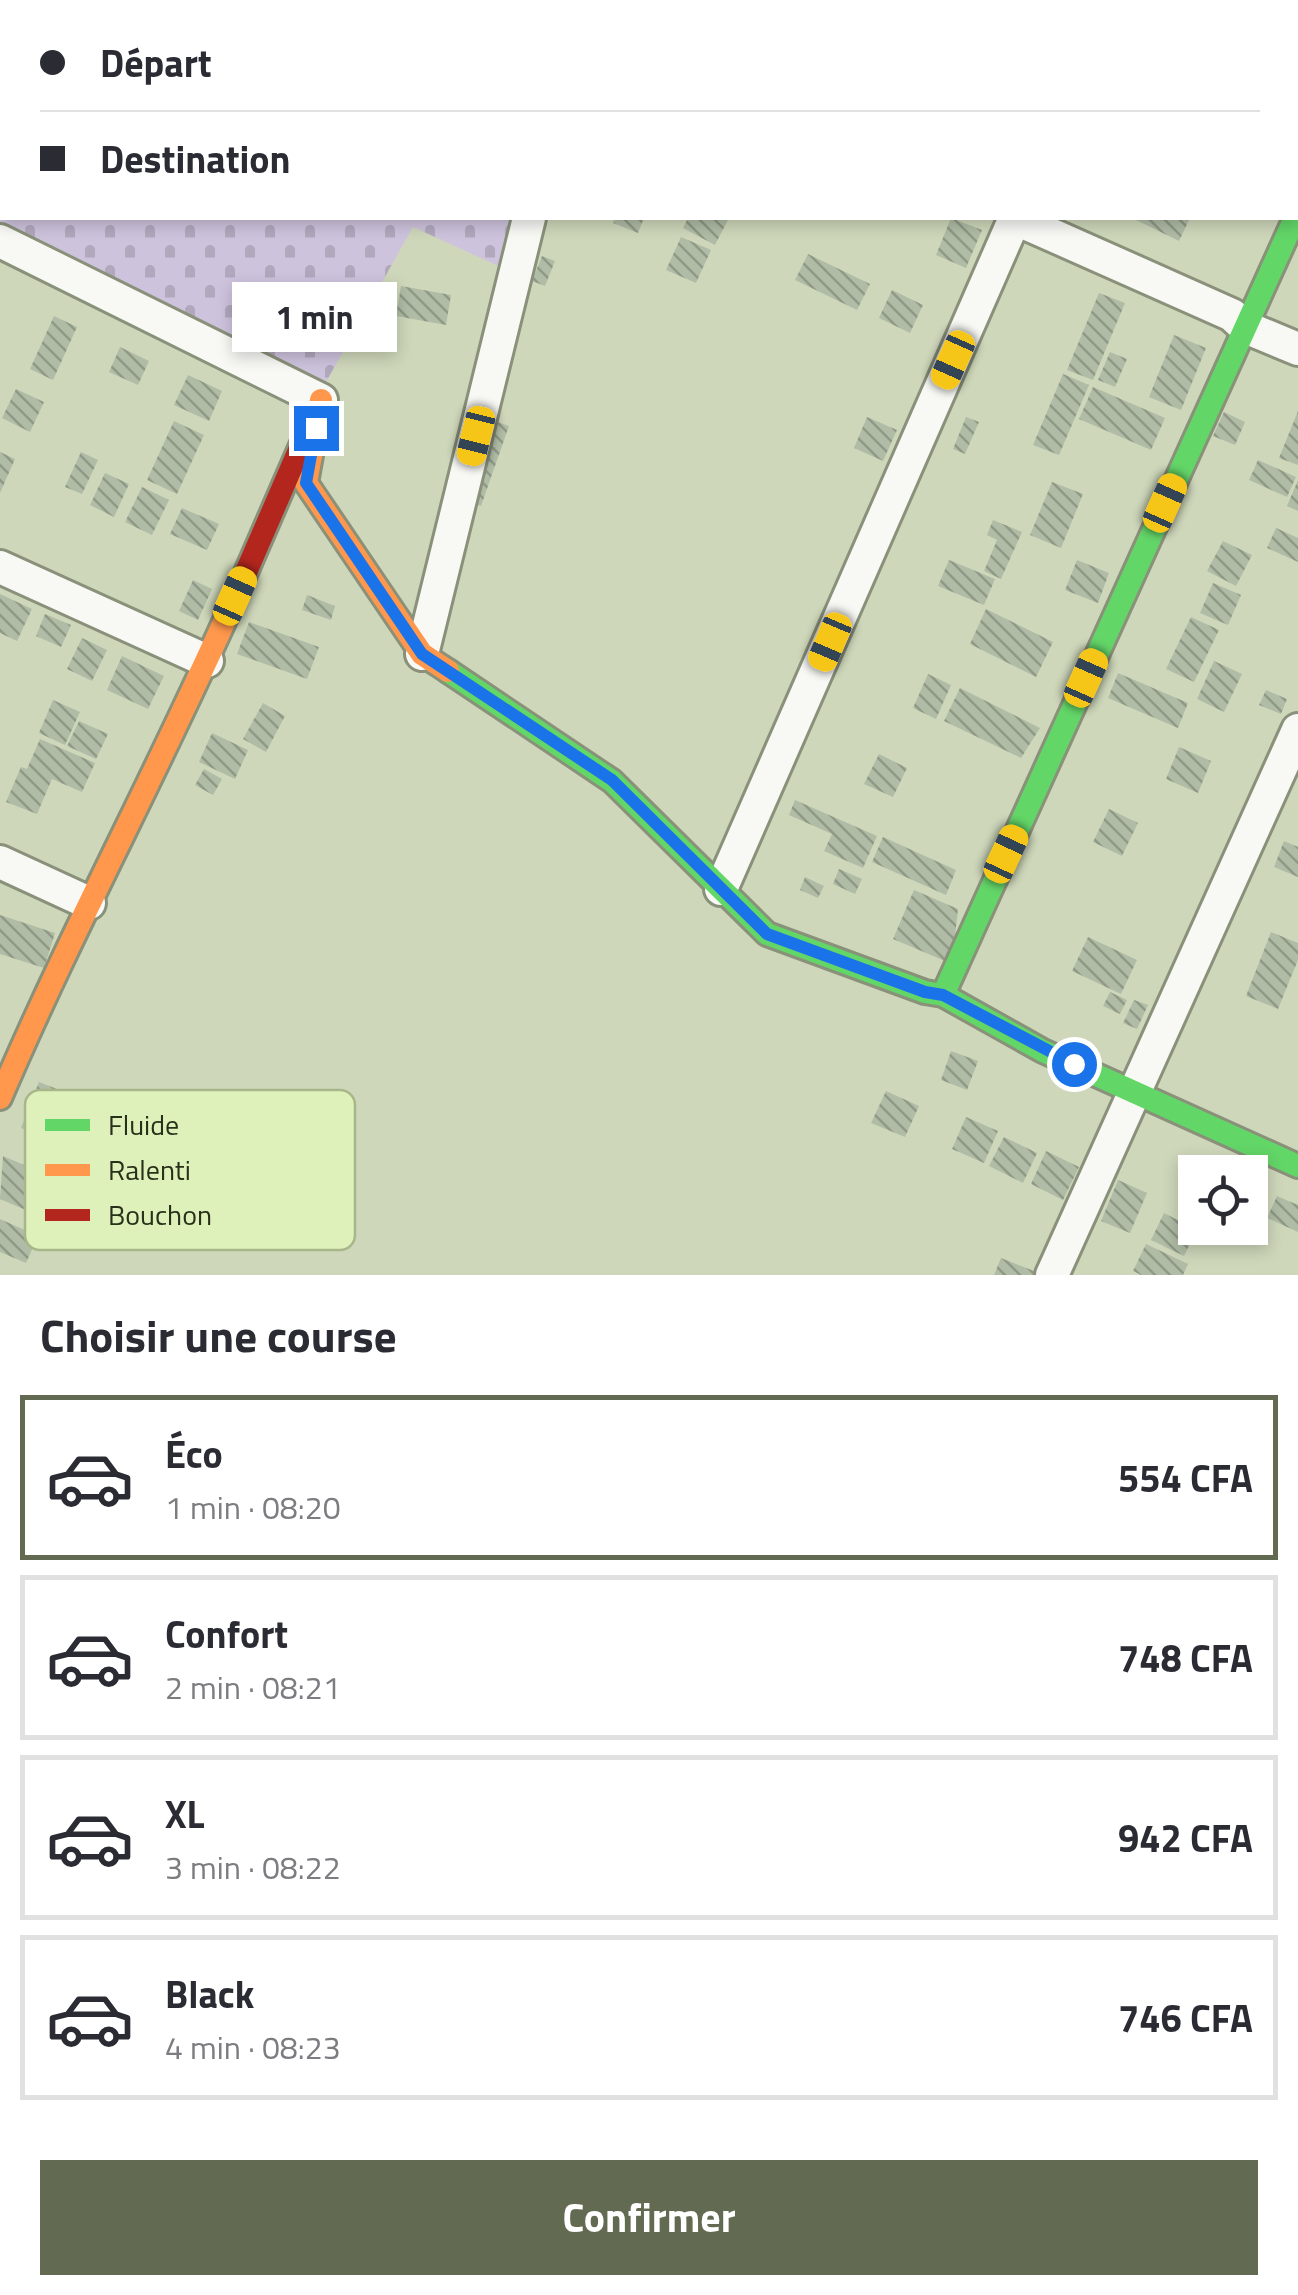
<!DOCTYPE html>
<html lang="fr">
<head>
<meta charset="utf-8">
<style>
	body { margin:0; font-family:"Titillium Web",sans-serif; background:#f2f2f3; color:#2b2b33; height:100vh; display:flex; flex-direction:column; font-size:38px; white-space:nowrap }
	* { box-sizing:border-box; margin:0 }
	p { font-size:32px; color:#7c7c81 }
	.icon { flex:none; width:55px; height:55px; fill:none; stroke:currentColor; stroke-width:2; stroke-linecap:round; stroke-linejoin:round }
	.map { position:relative; height:1275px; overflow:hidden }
	.panel { display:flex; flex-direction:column; background:#fff; flex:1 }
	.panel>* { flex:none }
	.banner { position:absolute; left:0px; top:0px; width:1300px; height:220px; box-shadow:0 5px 15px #0003; display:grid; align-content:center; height:220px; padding:0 40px; background:#fff }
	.controls { position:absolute; left:1178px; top:1155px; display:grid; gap:20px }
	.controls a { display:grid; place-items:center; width:90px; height:90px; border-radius:0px; background:#fff; box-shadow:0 5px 15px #0003; font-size:50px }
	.end { position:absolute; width:45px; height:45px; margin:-22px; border:12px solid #1a73e8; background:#fff; box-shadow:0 0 0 5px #fff }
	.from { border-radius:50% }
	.bubble { position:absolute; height:70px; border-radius:0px; background:#fff; box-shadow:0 5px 15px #0003; font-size:32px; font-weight:700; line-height:70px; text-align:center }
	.car { position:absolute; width:30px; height:60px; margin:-30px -15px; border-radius:12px; box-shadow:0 0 8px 2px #0007; background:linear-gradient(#f5c518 24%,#345 0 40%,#f5c518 0 76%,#345 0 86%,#f5c518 0) }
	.banner b { display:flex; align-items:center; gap:35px; height:95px; font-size:38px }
	.banner b+b { border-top:2px solid #e1e1e2 }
	.banner i { width:25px; height:25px; background:#2b2b33 }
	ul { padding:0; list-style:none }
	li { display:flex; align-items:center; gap:30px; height:165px; margin:0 20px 15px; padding:0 20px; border:5px solid #e1e1e2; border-radius:0px }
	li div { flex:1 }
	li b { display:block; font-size:38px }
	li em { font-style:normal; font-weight:700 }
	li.current { border-color:#636a52 }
	li>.icon { width:90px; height:90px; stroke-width:1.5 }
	h2 { padding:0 40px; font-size:45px; line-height:120px }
	.button { display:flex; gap:20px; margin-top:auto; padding:20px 40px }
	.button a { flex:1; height:115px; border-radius:0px; background:#636a52; color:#fff; font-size:40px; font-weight:700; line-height:115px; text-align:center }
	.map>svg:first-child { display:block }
	.cemetery { fill:url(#cemetery-stones) }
	.building { fill:url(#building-back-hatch) }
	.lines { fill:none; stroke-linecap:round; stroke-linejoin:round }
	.street-casing { stroke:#8a917a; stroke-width:38 }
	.fast-casing { stroke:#8a917a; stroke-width:28 }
	.slow-casing { stroke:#8a917a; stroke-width:28 }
	.jam-casing { stroke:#8a917a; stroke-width:28 }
	.street { stroke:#f8f9f5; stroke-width:32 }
	.fast { stroke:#63d668; stroke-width:22 }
	.slow { stroke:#ff974d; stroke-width:22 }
	.jam { stroke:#b3261e; stroke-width:22 }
	.route { stroke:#1a73e8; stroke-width:12 }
	.key { fill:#dff1ba; stroke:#a8b78a; stroke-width:2.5 }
	.key-label { font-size:28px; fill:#29301a }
</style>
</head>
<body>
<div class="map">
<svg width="1298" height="1275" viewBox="0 0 1298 1275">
	<defs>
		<pattern id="cemetery-stones" width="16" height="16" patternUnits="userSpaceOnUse" patternTransform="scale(2.5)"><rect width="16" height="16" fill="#cec3dd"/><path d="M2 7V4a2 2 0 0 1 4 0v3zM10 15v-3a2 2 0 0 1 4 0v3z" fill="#b1a8bd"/></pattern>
		<pattern id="building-back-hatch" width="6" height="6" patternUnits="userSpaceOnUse" patternTransform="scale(2.5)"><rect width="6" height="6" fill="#b0bca6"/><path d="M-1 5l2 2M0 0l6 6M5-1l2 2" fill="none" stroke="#8f9986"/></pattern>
	</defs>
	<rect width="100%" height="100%" fill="#ced7ba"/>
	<polygon class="cemetery" points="0,0 623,0 2,2 2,218 526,218 503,268 413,227 326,382 0,226"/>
	<g class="building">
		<polygon points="615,218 644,218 638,233 613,223"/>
		<polygon points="688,218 729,218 715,245 683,228"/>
		<polygon points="951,218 982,230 966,268 936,255"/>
		<polygon points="1132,218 1190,218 1179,241"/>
		<polygon points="681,237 711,250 696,283 666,270"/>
		<polygon points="808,254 870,284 857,310 795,280"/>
		<polygon points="542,256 555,261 545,286 532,281"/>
		<polygon points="401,286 451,295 446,325 396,316"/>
		<polygon points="892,290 923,305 910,333 879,318"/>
		<polygon points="1099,293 1125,303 1093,380 1067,370"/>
		<polygon points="54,316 77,327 53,380 30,369"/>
		<polygon points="1174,335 1206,348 1181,410 1149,397"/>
		<polygon points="120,347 149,361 138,385 109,372"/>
		<polygon points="1110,352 1127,359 1115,387 1098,380"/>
		<polygon points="1063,374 1089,385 1059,455 1033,445"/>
		<polygon points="188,375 222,391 209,421 174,405"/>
		<polygon points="1093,387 1165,418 1151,450 1079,419"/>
		<polygon points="16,389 44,402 30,432 2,418"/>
		<polygon points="1298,411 1298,465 1279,458"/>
		<polygon points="1224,412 1245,422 1235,445 1213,436"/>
		<polygon points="867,417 897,430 883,461 854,448"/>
		<polygon points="966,417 979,422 965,454 953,449"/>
		<polygon points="489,419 509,426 481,506 460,499"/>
		<polygon points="174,421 204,435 177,494 147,480"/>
		<polygon points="0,452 15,459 0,493"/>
		<polygon points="81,452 98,460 82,494 65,487"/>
		<polygon points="1258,460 1296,477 1287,497 1249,480"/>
		<polygon points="105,473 129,484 114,517 90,505"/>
		<polygon points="1298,480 1298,511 1287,506"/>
		<polygon points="1052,482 1083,494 1061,548 1030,535"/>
		<polygon points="142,487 169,500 152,535 125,522"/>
		<polygon points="182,508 219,524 207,550 170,534"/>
		<polygon points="993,520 1022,532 1001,579 984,571 997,540 987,535"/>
		<polygon points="1276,528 1298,538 1298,562 1267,548"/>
		<polygon points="1223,541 1252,555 1236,586 1207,571"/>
		<polygon points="949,560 995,579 984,605 938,586"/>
		<polygon points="1077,560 1109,573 1098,603 1065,590"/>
		<polygon points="193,580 212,589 198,620 179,611"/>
		<polygon points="1213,583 1241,595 1228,625 1200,613"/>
		<polygon points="0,594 32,609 17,641 0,633"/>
		<polygon points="307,595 335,606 331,620 302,610"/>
		<polygon points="986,609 1053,642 1036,677 970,644"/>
		<polygon points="45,614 71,625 61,647 36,636"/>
		<polygon points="1191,617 1219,630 1194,682 1166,669"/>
		<polygon points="249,622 319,647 307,679 237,654"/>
		<polygon points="82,638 107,650 92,681 67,669"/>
		<polygon points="122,656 164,676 148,709 107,690"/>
		<polygon points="1214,661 1242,674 1224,712 1197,699"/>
		<polygon points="1118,673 1188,703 1178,728 1108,698"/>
		<polygon points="928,674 951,685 936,719 913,708"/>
		<polygon points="960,688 1040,728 1021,758 944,721"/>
		<polygon points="1266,690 1287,699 1281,714 1259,705"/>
		<polygon points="53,700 80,712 65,745 39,733"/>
		<polygon points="263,703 285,716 266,752 243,739"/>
		<polygon points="79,721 108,734 96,759 67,746"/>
		<polygon points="212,733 248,750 235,779 199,762"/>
		<polygon points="40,739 95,763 82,792 52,779 37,814 6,802 21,767 27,769"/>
		<polygon points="1179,747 1211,761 1198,793 1166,779"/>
		<polygon points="879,754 907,768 893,797 864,784"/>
		<polygon points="204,769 222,779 213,795 195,785"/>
		<polygon points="795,800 877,836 863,868 824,851 832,834 789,815"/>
		<polygon points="1109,809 1138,823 1122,856 1093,842"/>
		<polygon points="883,837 956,870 946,895 872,862"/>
		<polygon points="1284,841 1298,847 1298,877 1274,867"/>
		<polygon points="839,869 862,879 855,894 833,884"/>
		<polygon points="805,877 824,886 818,898 800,890"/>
		<polygon points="914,890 958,909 952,964 893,939"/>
		<polygon points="0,915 55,933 44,968 0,954"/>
		<polygon points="1271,932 1298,943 1298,960 1278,1009 1246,996"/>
		<polygon points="1088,937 1137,960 1121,994 1072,971"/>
		<polygon points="1110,992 1127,1000 1120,1014 1103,1006"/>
		<polygon points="1134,1000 1148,1005 1137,1029 1123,1023"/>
		<polygon points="951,1051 978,1061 967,1090 941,1080"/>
		<polygon points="39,1082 75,1096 57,1142 21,1128"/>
		<polygon points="886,1091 919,1106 905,1137 871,1123"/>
		<polygon points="966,1117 998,1131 984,1163 952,1149"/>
		<polygon points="1004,1137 1037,1153 1023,1183 989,1166"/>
		<polygon points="1046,1151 1079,1167 1063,1200 1031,1184"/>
		<polygon points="3,1156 55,1178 40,1216 0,1199"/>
		<polygon points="1118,1180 1147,1193 1130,1233 1101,1221"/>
		<polygon points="1277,1196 1298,1205 1298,1232 1267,1218"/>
		<polygon points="1164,1213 1197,1230 1184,1256 1151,1240"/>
		<polygon points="0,1219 38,1236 26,1263 0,1252"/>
		<polygon points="1146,1244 1188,1264 1183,1275 1141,1275 1133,1271"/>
		<polygon points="1001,1258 1034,1271 1033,1275 994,1275"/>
	</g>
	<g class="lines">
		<g class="street-casing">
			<g id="street">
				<polyline points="530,0 535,2"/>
				<polyline points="1234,0 1239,2"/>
				<polyline points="588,2 589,0"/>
				<polyline points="1014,218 1232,315 1245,327 1298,349"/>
				<polyline points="0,241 321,400"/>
				<polyline points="0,567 207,661"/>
				<polyline points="422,654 529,218"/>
				<polyline points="0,862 89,903"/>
				<polyline points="721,889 1015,218"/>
				<polyline points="1052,1275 1298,730"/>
			</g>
		</g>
		<g class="fast-casing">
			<g id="fast">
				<polyline points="448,671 612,781 767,934 925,992 943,995 1043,1051 1298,1166"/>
				<polyline points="943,995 1295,218"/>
			</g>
		</g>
		<g class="slow-casing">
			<g id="slow">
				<polyline points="321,400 306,483 422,654 448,671"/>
				<path d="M0 1098C73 927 162 764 237 593"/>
			</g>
		</g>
		<g class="jam-casing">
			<polyline id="jam" points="237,593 303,441"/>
		</g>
		<use href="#street" class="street"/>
		<use href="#fast" class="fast"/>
		<use href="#slow" class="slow"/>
		<use href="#jam" class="jam"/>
	</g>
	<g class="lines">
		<polyline class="route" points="316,428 306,483 422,654 612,780 767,934 925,992 943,995 1074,1064"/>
	</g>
	<rect x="25" y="1090" width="330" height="160" rx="15" class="key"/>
	<rect x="45" y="1119" width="45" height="12" fill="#63d668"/>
	<rect x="45" y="1164" width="45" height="12" fill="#ff974d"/>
	<rect x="45" y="1209" width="45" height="12" fill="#b3261e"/>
	<g class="key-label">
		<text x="108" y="1135">Fluide</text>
		<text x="108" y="1180">Ralenti</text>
		<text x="108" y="1225">Bouchon</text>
	</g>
</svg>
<div class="controls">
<a><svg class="icon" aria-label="locate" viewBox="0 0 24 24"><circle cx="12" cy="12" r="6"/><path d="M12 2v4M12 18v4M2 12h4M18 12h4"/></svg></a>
</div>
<i class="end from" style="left:1074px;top:1064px"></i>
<i class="end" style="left:316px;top:428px"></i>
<div class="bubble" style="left:232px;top:282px;width:165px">1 min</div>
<i class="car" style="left:953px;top:360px;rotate:204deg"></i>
<i class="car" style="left:476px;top:436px;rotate:194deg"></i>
<i class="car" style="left:1165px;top:503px;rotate:24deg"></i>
<i class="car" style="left:235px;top:596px;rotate:24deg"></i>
<i class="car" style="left:830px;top:642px;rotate:203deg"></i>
<i class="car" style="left:1086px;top:678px;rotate:24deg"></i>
<i class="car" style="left:1006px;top:854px;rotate:25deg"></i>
<div class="banner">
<b><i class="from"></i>Départ</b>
<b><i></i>Destination</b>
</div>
</div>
<section class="panel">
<h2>Choisir une course</h2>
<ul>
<li class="current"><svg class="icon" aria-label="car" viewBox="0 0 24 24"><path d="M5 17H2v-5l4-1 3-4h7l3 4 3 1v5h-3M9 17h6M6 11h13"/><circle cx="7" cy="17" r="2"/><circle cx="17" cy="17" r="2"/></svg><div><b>Éco</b><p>1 min · 08:20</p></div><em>554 CFA</em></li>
<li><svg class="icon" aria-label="car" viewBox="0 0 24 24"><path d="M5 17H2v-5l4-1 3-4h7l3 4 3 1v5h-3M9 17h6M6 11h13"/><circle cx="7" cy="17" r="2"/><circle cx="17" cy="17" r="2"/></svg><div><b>Confort</b><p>2 min · 08:21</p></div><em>748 CFA</em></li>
<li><svg class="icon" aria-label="car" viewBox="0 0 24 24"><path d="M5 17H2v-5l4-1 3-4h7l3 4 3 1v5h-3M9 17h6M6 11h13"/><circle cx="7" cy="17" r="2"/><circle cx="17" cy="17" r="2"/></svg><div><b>XL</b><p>3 min · 08:22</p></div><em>942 CFA</em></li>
<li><svg class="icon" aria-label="car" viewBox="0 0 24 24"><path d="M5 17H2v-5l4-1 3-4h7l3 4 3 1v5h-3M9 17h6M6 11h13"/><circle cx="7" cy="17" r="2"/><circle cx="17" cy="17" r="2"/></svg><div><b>Black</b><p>4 min · 08:23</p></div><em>746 CFA</em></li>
</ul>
<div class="button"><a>Confirmer</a></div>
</section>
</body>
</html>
